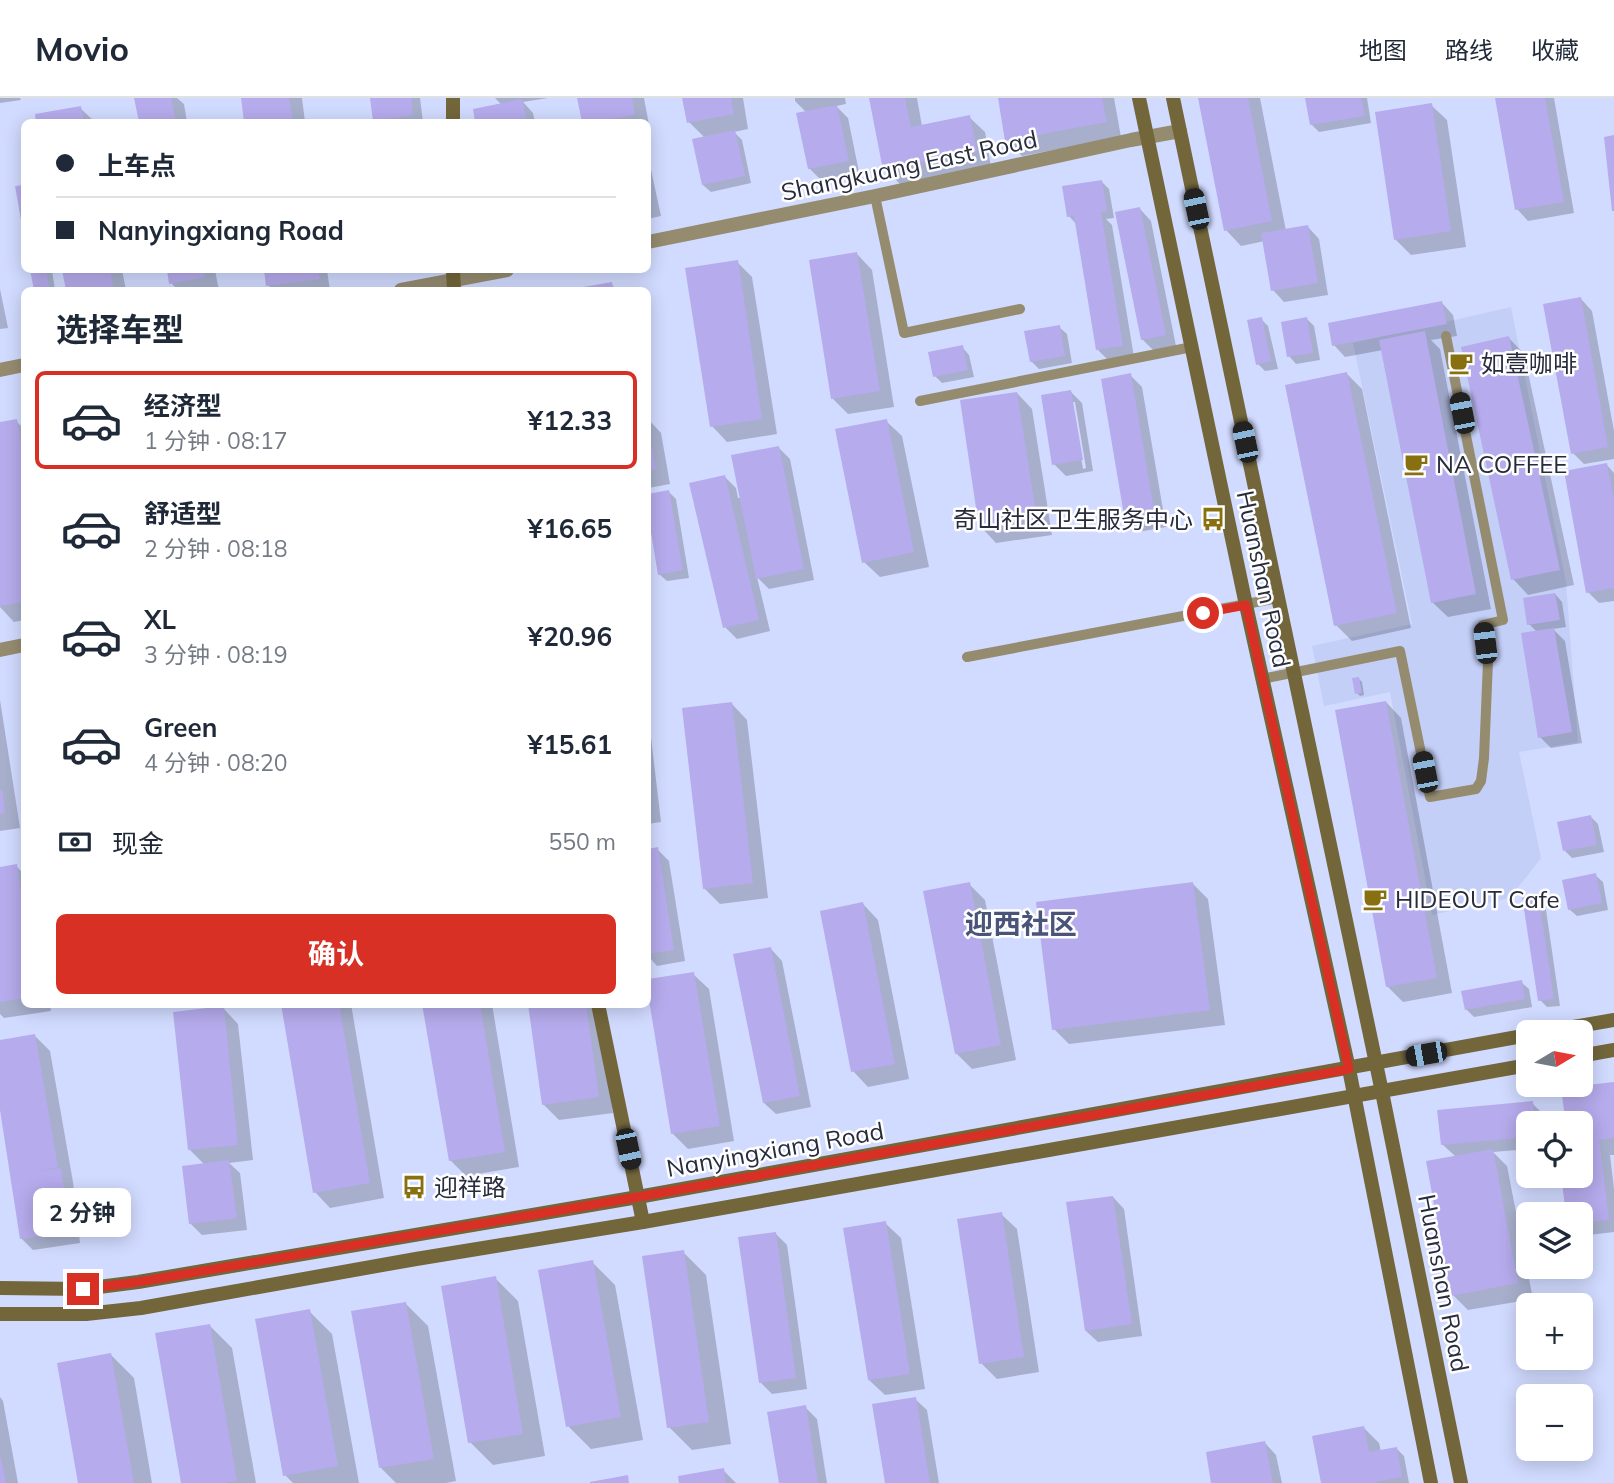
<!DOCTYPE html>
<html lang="zh">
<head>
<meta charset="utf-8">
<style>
	body { margin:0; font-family:Mulish,"Noto Sans SC",sans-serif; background:#f2f2f3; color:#1f2937; height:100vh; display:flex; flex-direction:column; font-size:26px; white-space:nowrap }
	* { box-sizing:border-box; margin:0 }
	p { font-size:23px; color:#747a83 }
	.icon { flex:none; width:38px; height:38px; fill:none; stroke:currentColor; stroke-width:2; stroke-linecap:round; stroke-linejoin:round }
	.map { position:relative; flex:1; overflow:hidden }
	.side { position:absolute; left:21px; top:189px; width:630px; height:721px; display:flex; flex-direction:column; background:#fff; border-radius:10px; box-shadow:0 4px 18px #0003 }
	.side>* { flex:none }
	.guide { position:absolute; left:21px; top:21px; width:630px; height:154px; border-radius:10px; box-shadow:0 4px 18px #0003; display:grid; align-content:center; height:154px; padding:0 35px; background:#fff }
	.needle { width:46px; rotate:80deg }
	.controls { position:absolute; left:1516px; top:922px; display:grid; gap:14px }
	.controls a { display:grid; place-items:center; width:77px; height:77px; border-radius:10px; background:#fff; box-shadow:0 4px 18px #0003; font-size:35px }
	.end { position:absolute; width:32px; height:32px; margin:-16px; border:9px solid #d93025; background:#fff; box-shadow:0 0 0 4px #fff }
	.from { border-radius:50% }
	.bubble { position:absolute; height:49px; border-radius:10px; background:#fff; box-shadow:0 4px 18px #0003; font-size:23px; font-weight:700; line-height:49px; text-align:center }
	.car { position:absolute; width:21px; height:42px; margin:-21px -10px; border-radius:9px; box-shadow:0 0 5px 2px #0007; background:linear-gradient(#222 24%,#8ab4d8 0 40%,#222 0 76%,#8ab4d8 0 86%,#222 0) }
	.guide b { display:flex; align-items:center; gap:24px; height:66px; font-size:26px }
	.guide b+b { border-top:2px solid #e0e1e3 }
	.guide i { width:18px; height:18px; background:#1f2937 }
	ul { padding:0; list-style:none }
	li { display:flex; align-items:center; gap:21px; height:98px; margin:0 14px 10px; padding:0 21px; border:4px solid transparent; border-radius:10px }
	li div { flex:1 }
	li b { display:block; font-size:26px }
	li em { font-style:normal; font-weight:700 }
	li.on { border-color:#d93025 }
	li>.icon { width:63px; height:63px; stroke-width:1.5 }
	h2 { padding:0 35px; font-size:32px; line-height:84px }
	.pay { display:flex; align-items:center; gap:18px; height:77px; padding:0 35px; font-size:26px }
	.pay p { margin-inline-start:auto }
	.button { display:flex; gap:14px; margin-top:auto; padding:14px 35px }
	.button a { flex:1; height:80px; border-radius:10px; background:#d93025; color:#fff; font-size:28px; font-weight:700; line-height:80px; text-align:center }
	header { display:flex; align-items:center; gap:42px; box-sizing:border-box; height:98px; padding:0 35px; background:#fff; border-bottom:2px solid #e0e1e3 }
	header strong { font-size:33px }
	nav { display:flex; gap:38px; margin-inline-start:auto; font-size:24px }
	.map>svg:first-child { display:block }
	.built { fill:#c4cff8 }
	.shadow { fill:#0003; fill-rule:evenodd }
	.building { fill:#b6abec }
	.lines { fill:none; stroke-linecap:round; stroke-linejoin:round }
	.lane { stroke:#958c70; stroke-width:10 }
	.street { stroke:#958c70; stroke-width:14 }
	.secondary { stroke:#73663b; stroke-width:14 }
	.route { stroke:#d93025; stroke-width:9 }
	.labels { text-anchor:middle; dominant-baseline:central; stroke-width:5; stroke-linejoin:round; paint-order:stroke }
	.street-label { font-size:24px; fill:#272b3c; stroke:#fefefe }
	.poi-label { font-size:24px; fill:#272b3c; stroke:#fefefe; text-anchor:start }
	.quarter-label { font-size:28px; font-weight:bold; fill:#4a5479; stroke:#fefefe }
</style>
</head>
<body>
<header>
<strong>Movio</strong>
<nav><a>地图</a><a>路线</a><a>收藏</a></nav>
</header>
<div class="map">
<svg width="1614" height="1385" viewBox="0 0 1614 1385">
	<rect width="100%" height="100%" fill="#d1dbff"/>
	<polygon class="built" points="1511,209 1566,484 1578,644 1519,654 1541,760 1510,800 1432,817 1390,594 1324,608 1312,548 1412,526 1353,245"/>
	<g class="shadow">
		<polygon points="0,0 20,0 21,2 0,5"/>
		<polygon points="136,0 177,0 184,6 187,24 141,24"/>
		<polygon points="243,0 302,0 305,24 246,24"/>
		<polygon points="371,0 420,0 423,24 377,24 374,22"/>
		<polygon points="495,0 548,0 523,4 533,15 535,24 477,24 475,12 502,7"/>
		<polygon points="579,0 644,0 650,32 648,33 648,24 583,24"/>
		<polygon points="684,0 743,0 748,31 734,34 742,42 751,85 711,94 703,87 705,40 689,24"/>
		<polygon points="795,0 845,0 846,6 836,8 848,20 859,74 821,82 809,70 807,15 795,3"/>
		<polygon points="871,0 917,0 922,28 969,19 985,34 991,69 901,87 885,71"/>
		<polygon points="1000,0 1114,0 1121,39 1022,58 1007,42"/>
		<polygon points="1200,0 1260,0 1286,133 1308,129 1319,141 1328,197 1284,204 1273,192 1265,143 1241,148 1226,132"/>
		<polygon points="1307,0 1367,0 1371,25 1319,34 1312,27"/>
		<polygon points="1497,0 1554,0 1574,115 1528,123 1517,111"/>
		<polygon points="1431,7 1447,22 1466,149 1411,157 1396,142"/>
		<polygon points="80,10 95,24 38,24 37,17"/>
		<polygon points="648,64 650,67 661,118 648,121"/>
		<polygon points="1102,84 1109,91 1114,120 1106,121 1112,127 1134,259 1109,263 1098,252 1077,127 1069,118"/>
		<polygon points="1140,111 1151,123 1176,248 1154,253 1142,241"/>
		<polygon points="857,156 872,172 894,309 848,316 833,301"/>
		<polygon points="737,164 752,179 777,336 727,344 712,328"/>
		<polygon points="32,172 52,172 55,192 35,192"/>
		<polygon points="64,172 122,172 126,192 68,192"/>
		<polygon points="168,172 215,172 219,192 178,192 171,185"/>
		<polygon points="266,172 327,172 330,192 273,192 268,187"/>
		<polygon points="611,186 617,192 574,192"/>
		<polygon points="0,191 8,230 0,231"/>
		<polygon points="1581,201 1592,213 1614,333 1614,361 1584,366 1573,355"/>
		<polygon points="1442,205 1453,217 1457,238 1431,242 1440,251 1491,511 1448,519 1432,504 1383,252 1345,259 1334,247"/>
		<polygon points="1261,221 1268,228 1278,271 1265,273 1258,266"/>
		<polygon points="1307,221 1314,228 1320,262 1296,266 1289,258"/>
		<polygon points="1059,229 1067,236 1072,265 1039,271 1031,263"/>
		<polygon points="1509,240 1524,256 1574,487 1528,497 1513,481"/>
		<polygon points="962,249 969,257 974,279 942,285 935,278"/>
		<polygon points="1347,276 1362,291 1411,530 1352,543 1336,527"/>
		<polygon points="1130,277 1142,289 1166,429 1138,434 1127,422"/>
		<path d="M1071 294 1082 305 1093 373 1066 378 1054 366ZM1071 304H1075L1086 370 1083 371Z"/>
		<polygon points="1017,295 1032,311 1052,437 996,445 981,429"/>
		<polygon points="648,321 661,335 670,386 648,390"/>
		<polygon points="16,323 24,331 24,522 14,524 0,509 0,326"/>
		<polygon points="886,323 902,338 929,469 880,479 864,464"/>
		<polygon points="779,350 790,361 814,482 769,491 757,479 770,533 737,541 725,529 725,379 736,390 738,400 742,400"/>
		<polygon points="1607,367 1614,375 1614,503 1599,505 1588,494"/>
		<polygon points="669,394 676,401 689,480 667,483 659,476 648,398"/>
		<polygon points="1555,496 1562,504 1566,529 1553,531 1565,543 1582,645 1551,650 1540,639 1537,534 1529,526"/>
		<polygon points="1359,581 1362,584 1364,597 1360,598 1357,595"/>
		<polygon points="0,602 20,730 0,733"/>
		<polygon points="1386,604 1401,620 1452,895 1403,904 1387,888"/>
		<polygon points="732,606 747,622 768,800 720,806 704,790"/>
		<polygon points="648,614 661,724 648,726"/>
		<polygon points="1591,719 1598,726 1604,754 1572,760 1565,753"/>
		<polygon points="657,751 669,763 685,863 657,868 648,858 648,753"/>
		<polygon points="16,768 24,776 24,906 50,906 51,913 4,920 0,916 0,771"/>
		<polygon points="1595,777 1603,784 1608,812 1577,818 1569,811"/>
		<polygon points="969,786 985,802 1016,962 972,971 956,955"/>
		<polygon points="1193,786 1208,801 1225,927 1069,946 1054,931"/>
		<polygon points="1538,797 1545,805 1560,908 1547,909 1540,902"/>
		<polygon points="863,806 878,822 909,981 868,989 853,973"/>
		<polygon points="771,851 782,863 811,1009 776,1016 764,1005"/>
		<polygon points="693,876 709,891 734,1043 688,1051 672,1035 648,883"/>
		<polygon points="1521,884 1529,891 1532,909 1474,919 1466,911"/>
		<polygon points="283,906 351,906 384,1100 330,1110 315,1094"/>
		<polygon points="424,906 492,906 519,1069 466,1078 450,1062"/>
		<polygon points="530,906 598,906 613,1015 559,1022 544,1007"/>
		<polygon points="223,910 238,926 253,1062 229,1065 240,1075 247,1132 202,1137 190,1125 205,1067 190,1052"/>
		<polygon points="35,938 50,953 73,1084 80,1145 33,1152 21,1140 0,1002 0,944"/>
		<polygon points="1614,986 1614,1057 1610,1057 1614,1091 1614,1134 1580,1138 1580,1116 1568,1116 1563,1078 1580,1078 1580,1026 1567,1022"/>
		<polygon points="1532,1005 1544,1017 1544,1026 1528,1026 1528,1051 1493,1054 1507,1068 1533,1201 1468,1212 1453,1197 1456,1059 1442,1046"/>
		<polygon points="1113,1099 1124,1111 1142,1238 1098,1244 1086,1233"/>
		<polygon points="1001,1116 1017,1131 1039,1274 997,1281 981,1265"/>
		<polygon points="885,1125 901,1140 925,1291 885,1297 869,1282"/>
		<polygon points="775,1135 787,1147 807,1291 772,1296 760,1284"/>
		<polygon points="683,1154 706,1177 731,1346 692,1352 669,1329"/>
		<polygon points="592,1164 615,1187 643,1342 591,1351 568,1328"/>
		<polygon points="495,1180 518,1203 545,1358 493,1367 470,1344"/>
		<polygon points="405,1205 428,1228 456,1383 446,1385 396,1385 381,1370"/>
		<polygon points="309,1213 332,1236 359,1385 293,1385 285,1377"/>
		<polygon points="209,1227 232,1250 256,1385 183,1385"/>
		<polygon points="111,1257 134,1280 152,1385 80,1385"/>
		<polygon points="0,1299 3,1303 18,1385 0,1385"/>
		<polygon points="915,1301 927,1312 939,1385 887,1385"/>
		<polygon points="805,1309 817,1321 827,1385 780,1385"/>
		<polygon points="1364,1330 1379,1345 1381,1354 1397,1351 1404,1358 1409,1385 1323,1385"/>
		<polygon points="1265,1345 1276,1357 1282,1385 1213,1385"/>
		<polygon points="723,1372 736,1385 681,1385"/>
	</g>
	<g class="building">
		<polygon points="134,0 171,0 176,24 139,24"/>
		<polygon points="241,0 289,0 293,24 244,24"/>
		<polygon points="370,0 411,0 413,17 373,23"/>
		<polygon points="577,0 632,0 635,17 594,24 582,24"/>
		<polygon points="682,0 731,0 734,16 687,25"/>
		<polygon points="869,0 905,0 911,29 970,17 977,54 883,72"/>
		<polygon points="998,0 1102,0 1107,24 1005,43"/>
		<polygon points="1198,0 1248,0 1272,123 1224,133"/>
		<polygon points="1305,0 1361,0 1365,18 1310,27"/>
		<polygon points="1495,0 1545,0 1564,104 1515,112"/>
		<polygon points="522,1 527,24 475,24 473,11"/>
		<polygon points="1432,5 1451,133 1394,142 1375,14"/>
		<polygon points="837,7 849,63 808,71 796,15"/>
		<polygon points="81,8 84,24 36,24 35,16"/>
		<polygon points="735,32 745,78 702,87 692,41"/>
		<polygon points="1614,37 1614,113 1612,113 1604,39"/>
		<polygon points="1102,82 1107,113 1101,114 1123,248 1096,252 1074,118 1067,119 1062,88"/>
		<polygon points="24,87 24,133 23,133 15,88"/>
		<polygon points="1140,109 1166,237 1141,242 1115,114"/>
		<polygon points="1308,127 1318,185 1271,193 1261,135"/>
		<polygon points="857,154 880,293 831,301 809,162"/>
		<polygon points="738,162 762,321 710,329 685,170"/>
		<polygon points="30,172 46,172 50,192 34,192"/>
		<polygon points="62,172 110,172 114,192 66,192"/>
		<polygon points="167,172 204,172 205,179 169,186"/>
		<polygon points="264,172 318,172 320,181 266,188"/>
		<polygon points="612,184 613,192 572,192 572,191"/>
		<polygon points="1581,199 1608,349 1571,356 1543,206"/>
		<polygon points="1442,203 1447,226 1332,248 1328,225"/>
		<polygon points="1262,219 1271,263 1256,267 1247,222"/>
		<polygon points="1307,219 1313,255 1287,259 1281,224"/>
		<polygon points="1060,227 1065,258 1030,264 1024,233"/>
		<polygon points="1425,233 1476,496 1431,505 1379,242"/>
		<polygon points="1509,238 1560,472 1511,482 1461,249"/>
		<polygon points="963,247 968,272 933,279 928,254"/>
		<polygon points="1347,274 1397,515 1334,528 1285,287"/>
		<polygon points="1131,275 1155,418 1125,423 1101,281"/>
		<polygon points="1071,292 1083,362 1052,367 1041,297"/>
		<polygon points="1017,294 1037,421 979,430 960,302"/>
		<polygon points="17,321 24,364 24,504 0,508 0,324"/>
		<polygon points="887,321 914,454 862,465 835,331"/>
		<polygon points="648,333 649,333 656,371 648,372"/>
		<polygon points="779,348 804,471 756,481 731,357"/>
		<polygon points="1607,365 1614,402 1614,490 1586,495 1564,373"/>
		<polygon points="725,377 759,522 723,530 689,385"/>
		<polygon points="669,392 683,472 658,477 648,416 648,396"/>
		<polygon points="1555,495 1560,522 1527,527 1523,500"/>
		<polygon points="1554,530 1572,634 1538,640 1521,535"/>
		<polygon points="1359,579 1362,595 1355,596 1352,580"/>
		<polygon points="1386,603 1437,880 1386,889 1335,612"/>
		<polygon points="732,604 753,785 703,791 682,610"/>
		<polygon points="0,692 2,692 5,715 0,716"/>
		<polygon points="1591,717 1597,747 1563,753 1557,724"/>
		<polygon points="658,749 674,852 648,856 648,751"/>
		<polygon points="17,766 24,817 24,900 0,904 0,769"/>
		<polygon points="1596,775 1602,805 1568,812 1562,782"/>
		<polygon points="970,784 1001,947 955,956 923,793"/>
		<polygon points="1193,784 1210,912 1052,932 1036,804"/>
		<polygon points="1538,795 1554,901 1538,903 1522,798"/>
		<polygon points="863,804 895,966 851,974 820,813"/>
		<polygon points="771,849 800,998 763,1005 733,856"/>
		<polygon points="694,874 720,1028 671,1036 648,896 648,881"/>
		<polygon points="1522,882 1525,901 1465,912 1461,893"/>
		<polygon points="281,906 339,906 370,1085 313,1095"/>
		<polygon points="422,906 480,906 505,1054 449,1063"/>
		<polygon points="528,906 586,906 599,999 542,1007"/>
		<polygon points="224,908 238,1047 188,1052 173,914"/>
		<polygon points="35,936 58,1069 40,1073 61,1070 70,1134 20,1141 0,1012 0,942"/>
		<polygon points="1614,984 1614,1040 1599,1042 1609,1122 1580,1125 1580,1116 1566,1116 1561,1078 1580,1078 1580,1026 1555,1026 1554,1022 1565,1020 1561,990"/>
		<polygon points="1533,1003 1535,1026 1528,1026 1528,1039 1441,1047 1437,1012"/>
		<polygon points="1493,1051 1518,1185 1451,1198 1426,1063"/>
		<polygon points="229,1062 237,1120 189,1126 182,1068"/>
		<polygon points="1113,1098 1132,1226 1085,1233 1066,1104"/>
		<polygon points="1002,1114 1024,1259 979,1266 957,1121"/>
		<polygon points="886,1123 910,1276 868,1282 843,1130"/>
		<polygon points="776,1134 796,1280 759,1285 738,1139"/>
		<polygon points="684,1152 709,1324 667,1330 642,1158"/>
		<polygon points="593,1162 621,1319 566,1329 538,1172"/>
		<polygon points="496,1178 523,1336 468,1345 441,1188"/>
		<polygon points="406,1204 434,1361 379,1370 351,1213"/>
		<polygon points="310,1211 338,1368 283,1378 255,1221"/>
		<polygon points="210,1226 237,1383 225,1385 181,1385 155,1235"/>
		<polygon points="111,1255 134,1385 78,1385 57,1265"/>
		<polygon points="916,1299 930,1385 885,1385 872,1306"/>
		<polygon points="806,1307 818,1385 779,1385 767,1314"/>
		<polygon points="1364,1328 1369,1354 1397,1349 1402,1379 1375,1384 1375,1385 1321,1385 1312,1338"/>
		<polygon points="1265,1343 1273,1385 1211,1385 1206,1354"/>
		<polygon points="1,1360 6,1385 0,1385 0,1361"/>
		<polygon points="724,1370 726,1385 679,1385 678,1378"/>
		<polygon points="628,1377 629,1385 590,1385 590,1384"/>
	</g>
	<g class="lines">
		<g class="lane">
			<polyline points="875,98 904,235 1020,211"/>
			<polyline points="920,303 1192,249"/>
			<polyline points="967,559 1278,500"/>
			<polyline points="1262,581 1400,553 1430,699 1476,691 1481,683 1484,660 1488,563 1483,527 1503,522 1446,238"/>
		</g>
		<g class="street">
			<polyline points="648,144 875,98 1131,42 1180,33"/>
			<polyline points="401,192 507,172"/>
			<polyline points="0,272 24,267"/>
			<polyline points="0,552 24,547"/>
		</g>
		<g class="secondary">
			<polyline points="1139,0 1246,507 1349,971 1431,1385"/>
			<polyline points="1173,0 1382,994 1461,1385"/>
			<polyline points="453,24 453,0"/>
			<polyline points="453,172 454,192"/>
			<polyline points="598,906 643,1124"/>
			<polyline points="1544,934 1614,922"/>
			<polyline points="1580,958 1614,952"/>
			<polyline points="0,1190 83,1191 138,1184 638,1099 1528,937"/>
			<polyline points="0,1216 86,1216 141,1210 416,1161 643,1124 1528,967"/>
		</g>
	</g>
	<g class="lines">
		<polyline class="route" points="83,1191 138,1184 638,1099 1349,971 1246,507 1203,515"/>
	</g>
	<defs>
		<g id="cafe-bare" transform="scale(1.89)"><path d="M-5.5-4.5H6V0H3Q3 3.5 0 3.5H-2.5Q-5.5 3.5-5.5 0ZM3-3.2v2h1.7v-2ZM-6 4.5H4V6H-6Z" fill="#886f0f" stroke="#fefefe" stroke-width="2.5" paint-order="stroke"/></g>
		<g id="bus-bare" transform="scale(1.89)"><path d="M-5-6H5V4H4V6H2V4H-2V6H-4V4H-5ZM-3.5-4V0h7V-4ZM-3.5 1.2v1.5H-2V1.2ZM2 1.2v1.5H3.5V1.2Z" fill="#886f0f" stroke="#fefefe" stroke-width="2.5" paint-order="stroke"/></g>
	</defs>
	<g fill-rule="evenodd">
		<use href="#cafe-bare" x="1461" y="265"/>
		<use href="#cafe-bare" x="1416" y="366"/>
		<use href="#bus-bare" x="1213" y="421"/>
		<use href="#cafe-bare" x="1375" y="801"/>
		<use href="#bus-bare" x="414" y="1089"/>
	</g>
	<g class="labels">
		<g class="street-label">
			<text transform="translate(909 67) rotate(-12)">Shangkuang East Road</text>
			<text transform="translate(1264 481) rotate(78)">Huanshan Road</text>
			<text transform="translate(775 1051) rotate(-10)">Nanyingxiang Road</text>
			<text transform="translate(1444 1185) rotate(79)">Huanshan Road</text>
		</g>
		<g class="poi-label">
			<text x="1481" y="265">如壹咖啡</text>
			<text x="1436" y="366">NA COFFEE</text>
			<text x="1193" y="421" text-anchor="end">奇山社区卫生服务中心</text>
			<text x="1395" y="801">HIDEOUT Cafe</text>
			<text x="434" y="1089">迎祥路</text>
		</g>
		<g class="quarter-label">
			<text x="1021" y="825">迎西社区</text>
		</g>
	</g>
</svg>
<div class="controls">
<a><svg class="needle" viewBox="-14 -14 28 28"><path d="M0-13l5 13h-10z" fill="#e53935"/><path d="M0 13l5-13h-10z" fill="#747a83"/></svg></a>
<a><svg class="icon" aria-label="locate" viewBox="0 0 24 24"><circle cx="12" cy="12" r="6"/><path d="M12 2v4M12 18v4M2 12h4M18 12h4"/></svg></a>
<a><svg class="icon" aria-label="layers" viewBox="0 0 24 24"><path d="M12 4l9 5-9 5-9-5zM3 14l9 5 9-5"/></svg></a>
<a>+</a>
<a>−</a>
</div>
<i class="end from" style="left:1203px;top:515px"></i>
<i class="end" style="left:83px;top:1191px"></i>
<div class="bubble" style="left:33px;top:1090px;width:98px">2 分钟</div>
<i class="car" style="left:1196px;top:111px;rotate:348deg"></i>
<i class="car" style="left:1462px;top:315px;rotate:349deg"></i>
<i class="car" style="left:1245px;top:344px;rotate:348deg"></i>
<i class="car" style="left:1485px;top:545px;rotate:353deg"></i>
<i class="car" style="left:1425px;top:674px;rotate:349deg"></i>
<i class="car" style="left:1426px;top:956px;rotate:260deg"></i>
<i class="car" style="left:628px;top:1051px;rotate:168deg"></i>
<div class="guide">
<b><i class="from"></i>上车点</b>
<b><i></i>Nanyingxiang Road</b>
</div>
<section class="side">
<h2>选择车型</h2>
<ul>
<li class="on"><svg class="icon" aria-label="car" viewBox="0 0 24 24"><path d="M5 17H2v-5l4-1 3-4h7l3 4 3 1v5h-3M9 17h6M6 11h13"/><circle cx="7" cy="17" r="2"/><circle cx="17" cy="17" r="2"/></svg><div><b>经济型</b><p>1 分钟 · 08:17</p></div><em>¥12.33</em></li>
<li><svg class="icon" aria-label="car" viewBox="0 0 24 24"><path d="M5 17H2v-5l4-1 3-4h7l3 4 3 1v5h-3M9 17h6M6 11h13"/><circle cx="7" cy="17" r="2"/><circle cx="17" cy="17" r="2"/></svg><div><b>舒适型</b><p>2 分钟 · 08:18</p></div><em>¥16.65</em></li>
<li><svg class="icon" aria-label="car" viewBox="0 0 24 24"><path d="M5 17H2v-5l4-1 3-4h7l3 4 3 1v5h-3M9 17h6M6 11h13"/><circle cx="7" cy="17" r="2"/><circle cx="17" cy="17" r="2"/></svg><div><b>XL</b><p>3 分钟 · 08:19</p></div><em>¥20.96</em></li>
<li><svg class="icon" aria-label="car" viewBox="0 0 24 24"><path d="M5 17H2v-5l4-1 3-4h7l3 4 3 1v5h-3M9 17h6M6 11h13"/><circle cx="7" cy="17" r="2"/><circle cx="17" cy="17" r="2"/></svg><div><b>Green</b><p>4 分钟 · 08:20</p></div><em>¥15.61</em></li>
</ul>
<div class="pay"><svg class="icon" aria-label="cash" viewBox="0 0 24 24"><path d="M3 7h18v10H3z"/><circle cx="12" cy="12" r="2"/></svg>现金<p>550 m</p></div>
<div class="button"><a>确认</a></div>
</section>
</div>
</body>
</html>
